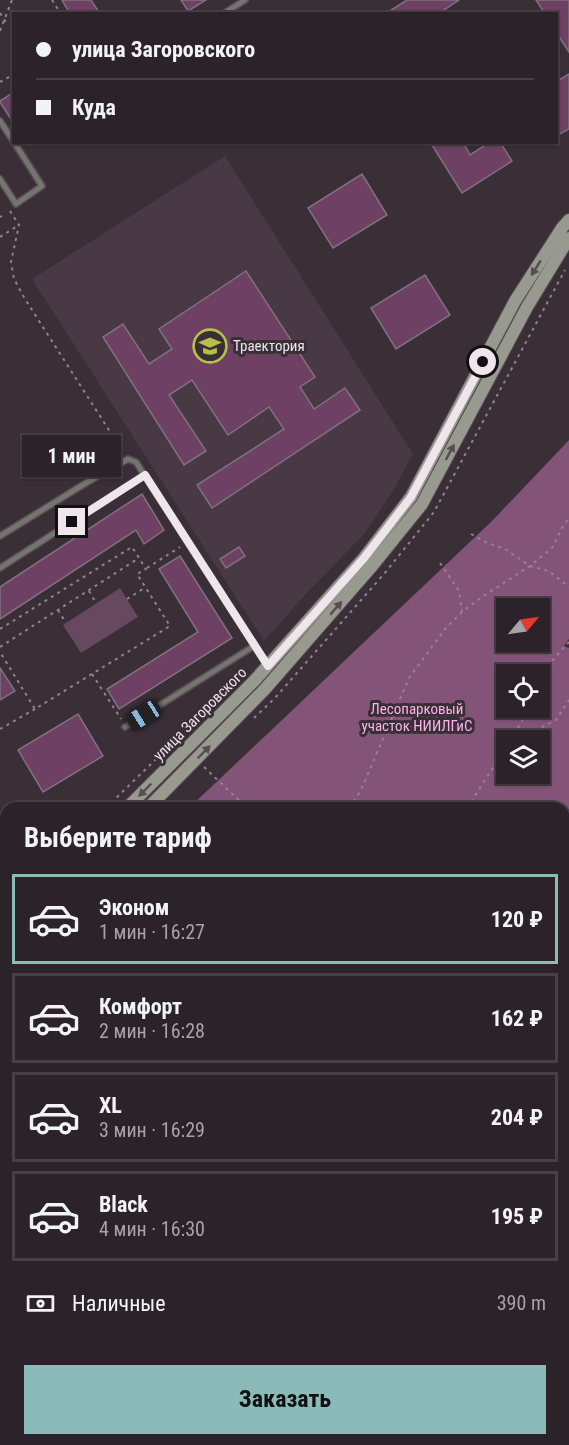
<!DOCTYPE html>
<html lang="ru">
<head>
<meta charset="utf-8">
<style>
	body { margin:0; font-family:"Roboto Condensed",sans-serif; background:#342a31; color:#f1f3f6; height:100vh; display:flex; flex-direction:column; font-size:22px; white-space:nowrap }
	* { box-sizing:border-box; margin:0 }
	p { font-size:20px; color:#a6a4a8 }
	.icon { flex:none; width:33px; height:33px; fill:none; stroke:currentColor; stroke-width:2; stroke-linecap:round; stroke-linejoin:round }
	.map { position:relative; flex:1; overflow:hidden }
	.details { position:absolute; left:0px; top:802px; width:570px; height:644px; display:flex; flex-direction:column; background:#2c2229; border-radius:18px 18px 0 0; box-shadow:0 2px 4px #0004,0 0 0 2px #483f46 }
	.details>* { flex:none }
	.hud { position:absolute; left:12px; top:12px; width:546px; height:132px; border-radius:0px; box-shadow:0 2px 4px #0004,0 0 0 2px #483f46; display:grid; align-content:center; height:132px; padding:0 24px; background:#2c2229 }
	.needle { width:39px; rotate:61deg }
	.controls { position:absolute; left:496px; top:598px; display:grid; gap:12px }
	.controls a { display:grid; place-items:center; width:54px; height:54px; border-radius:0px; background:#2c2229; box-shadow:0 2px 4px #0004,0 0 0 2px #483f46; font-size:30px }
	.end { position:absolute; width:27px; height:27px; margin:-14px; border:8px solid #eee6eb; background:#111; box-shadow:0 0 0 3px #111 }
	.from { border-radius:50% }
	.bubble { position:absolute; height:42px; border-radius:0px; background:#2c2229; box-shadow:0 2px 4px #0004,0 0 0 2px #483f46; font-size:20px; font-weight:700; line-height:42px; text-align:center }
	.car { position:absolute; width:18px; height:36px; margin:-18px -9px; border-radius:8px; box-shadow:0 0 4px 2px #0007; background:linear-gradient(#222 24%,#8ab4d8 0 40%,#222 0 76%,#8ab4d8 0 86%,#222 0) }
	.hud b { display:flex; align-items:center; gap:21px; height:57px; font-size:22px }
	.hud b+b { border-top:2px solid #483f46 }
	.hud i { width:15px; height:15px; background:#f1f3f6 }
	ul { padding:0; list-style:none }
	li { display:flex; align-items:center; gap:18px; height:90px; margin:0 12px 9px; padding:0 12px; border:3px solid #483f46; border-radius:0px }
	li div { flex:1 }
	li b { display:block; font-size:22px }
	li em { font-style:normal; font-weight:700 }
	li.on { border-color:#8bbbb9 }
	li>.icon { width:54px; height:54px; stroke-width:1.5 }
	h2 { padding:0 24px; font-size:27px; line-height:72px }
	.pay { display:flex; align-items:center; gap:15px; height:66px; padding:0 24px; font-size:22px }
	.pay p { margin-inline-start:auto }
	.primary-button { display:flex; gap:12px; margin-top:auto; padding:12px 24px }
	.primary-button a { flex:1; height:69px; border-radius:0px; background:#8bbbb9; color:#111; font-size:24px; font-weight:700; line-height:69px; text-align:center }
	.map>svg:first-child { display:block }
	.built { fill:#493944 }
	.green { fill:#66495e }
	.forest { fill:#835478; fill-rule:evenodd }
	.building { fill:#6e4064; stroke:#7f727c; stroke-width:1.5 }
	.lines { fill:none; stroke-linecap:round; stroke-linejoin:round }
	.lane-casing { stroke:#574b54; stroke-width:8 }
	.secondary-casing { stroke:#574b54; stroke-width:14 }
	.path { stroke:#8f858c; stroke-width:2; stroke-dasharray:3 4.5; stroke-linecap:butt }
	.lane { stroke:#74756e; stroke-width:5 }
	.secondary { stroke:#989a8f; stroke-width:12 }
	.oneway { fill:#564e51 }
	.route { stroke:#eee6eb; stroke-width:8 }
	.labels { text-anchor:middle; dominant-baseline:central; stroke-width:6; stroke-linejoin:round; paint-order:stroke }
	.poi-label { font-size:15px; fill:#eee6eb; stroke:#3a2e37; text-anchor:start }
	.park-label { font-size:15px; fill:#fcb2ea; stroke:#3a2e37 }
	.street-label { font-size:15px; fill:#eee6eb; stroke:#3a2e37 }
</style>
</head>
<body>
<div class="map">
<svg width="569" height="1445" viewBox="0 0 569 1445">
	<rect width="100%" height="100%" fill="#3a2e37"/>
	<polygon class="built" points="225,156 413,454 395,487 366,532 306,594 264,641 32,279"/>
	<polygon class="green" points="120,588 138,617 81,653 63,625"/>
	<path class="forest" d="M569 440V639L564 646 569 648V1445H0V986L6 981V1440H564V808H189L492 521ZM507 609H540V642H507ZM507 675H540V708H507ZM507 741H540V774H507Z"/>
	<g class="building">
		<polygon points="62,0 91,0 100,14 70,14"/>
		<polygon points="181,0 206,0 188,11"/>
		<polygon points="407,0 459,0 438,14 385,14"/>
		<polygon points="536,0 569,0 569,52 556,32 556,14 545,14"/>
		<polygon points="569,74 569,129 556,136 556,82"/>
		<polygon points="14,92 14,124 0,102 0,101"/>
		<polygon points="430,142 463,142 470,155 490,142 500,142 512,161 462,193"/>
		<polygon points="362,174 387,215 333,248 308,208"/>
		<polygon points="246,271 315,377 300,387 314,409 345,388 360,410 212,508 197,485 284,429 269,407 228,435 192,380 169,395 206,451 184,465 103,337 123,324 149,364 172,349 159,329"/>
		<polygon points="425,275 450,315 396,349 371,308"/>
		<polygon points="142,494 164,530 144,544 136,530 0,619 0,587"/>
		<polygon points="239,547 245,556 226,568 220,559"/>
		<polygon points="180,556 232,638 119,709 107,689 198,632 159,569"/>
		<polygon points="0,668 15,691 0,700"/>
		<polygon points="78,714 103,756 43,792 18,750"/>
	</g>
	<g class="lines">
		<g class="lane-casing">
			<g id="lane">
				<polyline points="223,14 245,0"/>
				<polyline points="0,121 14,142"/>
				<polyline points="0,179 16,204 42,186 14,142"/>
				<polyline points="0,536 86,483 128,459 136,462 267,665"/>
				<polyline points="0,568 145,475"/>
				<polyline points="125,727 254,646"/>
			</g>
		</g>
		<g class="secondary-casing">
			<g id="secondary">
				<polyline points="127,808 255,680 364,558 411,497 515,301 562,228 569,220"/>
				<polyline points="148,808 265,689 372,566 422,504 527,307 569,238"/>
				<polyline points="0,920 6,916"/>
				<polyline points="0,938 6,934"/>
			</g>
		</g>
		<g class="path">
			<polyline points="52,0 61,14"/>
			<polyline points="0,13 5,21 14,21"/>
			<polyline points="0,31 12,0"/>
			<polyline points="0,82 14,74"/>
			<polyline points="10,211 19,225 11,262 14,279 25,299 123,452"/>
			<polyline points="0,217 2,216"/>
			<polyline points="0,237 19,225"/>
			<polyline points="471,534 485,542 505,549 530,566 549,571 569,587"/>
			<polyline points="440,563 459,591 462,612"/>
			<polyline points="147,568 180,547"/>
			<polyline points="89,591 96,603"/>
			<polyline points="127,599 146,587"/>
			<polyline points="58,610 66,623"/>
			<polyline points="0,629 132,547 146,569 137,574 170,626 35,709 0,652"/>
			<polyline points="0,647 139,558"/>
			<polyline points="92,674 121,719"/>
			<polyline points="540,688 549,664 569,642"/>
			<polyline points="254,718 275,698 384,574 434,512 565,270"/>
			<polyline points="0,729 35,709"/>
			<polyline points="510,741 530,708"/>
			<polyline points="515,741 556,720 569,700"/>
			<polyline points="204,767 247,808"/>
			<polyline points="106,808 204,712"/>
			<polyline points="350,808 361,790 409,678 445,629 462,612 479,599 530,566 552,548 562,528 569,518"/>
			<polyline points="467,808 507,746"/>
			<polyline points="0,903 6,899"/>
			<polyline points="564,961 569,960"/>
			<polyline points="0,976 6,980"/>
			<polyline points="0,1090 6,1097"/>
			<polyline points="0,1124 6,1121"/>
			<polyline points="0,1271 6,1286"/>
			<polyline points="0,1344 2,1347 6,1379"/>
			<polyline points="564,1360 569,1357"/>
			<polyline points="564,1426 569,1431"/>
			<polyline points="37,1440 39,1445"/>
			<polyline points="123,1440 123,1445"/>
			<polyline points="135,1445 138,1440"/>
			<polyline points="496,1445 500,1440"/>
		</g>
		<use href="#lane" class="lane"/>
		<use href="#secondary" class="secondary"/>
	</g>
	<defs><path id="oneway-solid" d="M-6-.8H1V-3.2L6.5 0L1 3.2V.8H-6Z" transform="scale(1.5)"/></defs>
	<g class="oneway">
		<use href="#oneway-solid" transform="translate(536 268) rotate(122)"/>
		<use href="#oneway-solid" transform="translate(450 452) rotate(-62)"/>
		<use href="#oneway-solid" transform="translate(336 608) rotate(-49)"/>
		<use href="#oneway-solid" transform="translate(204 752) rotate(-45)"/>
		<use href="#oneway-solid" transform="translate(145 790) rotate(135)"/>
	</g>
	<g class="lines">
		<polyline class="route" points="72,522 145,475 268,666 364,558 411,497 483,362"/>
	</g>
	<defs>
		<g id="school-ring" transform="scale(1.725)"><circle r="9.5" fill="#3a2e37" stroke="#b8c147" stroke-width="1.5"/><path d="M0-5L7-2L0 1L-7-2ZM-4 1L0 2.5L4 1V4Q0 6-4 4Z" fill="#b8c147"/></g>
	</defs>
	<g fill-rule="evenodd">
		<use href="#school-ring" x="210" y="346"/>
	</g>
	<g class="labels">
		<g class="poi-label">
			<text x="233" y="346">Траектория</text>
		</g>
		<g class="park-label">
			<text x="417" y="709">Лесопарковый<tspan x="417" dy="17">участок НИИЛГиС</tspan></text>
		</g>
		<g class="street-label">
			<text transform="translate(200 714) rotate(-45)">улица Загоровского</text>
		</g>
	</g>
</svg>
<div class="controls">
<a><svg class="needle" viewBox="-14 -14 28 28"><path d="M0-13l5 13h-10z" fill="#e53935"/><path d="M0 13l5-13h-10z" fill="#a6a4a8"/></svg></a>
<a><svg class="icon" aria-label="locate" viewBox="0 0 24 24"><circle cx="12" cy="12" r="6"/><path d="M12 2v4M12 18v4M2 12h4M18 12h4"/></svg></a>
<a><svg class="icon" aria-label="layers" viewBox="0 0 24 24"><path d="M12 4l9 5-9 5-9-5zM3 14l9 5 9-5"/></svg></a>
</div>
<i class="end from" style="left:483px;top:362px"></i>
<i class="end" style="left:72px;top:522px"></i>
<div class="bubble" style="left:22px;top:435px;width:99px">1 мин</div>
<i class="car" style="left:144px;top:715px;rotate:238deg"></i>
<div class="hud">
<b><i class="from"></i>улица Загоровского</b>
<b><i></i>Куда</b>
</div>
<section class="details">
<h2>Выберите тариф</h2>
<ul>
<li class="on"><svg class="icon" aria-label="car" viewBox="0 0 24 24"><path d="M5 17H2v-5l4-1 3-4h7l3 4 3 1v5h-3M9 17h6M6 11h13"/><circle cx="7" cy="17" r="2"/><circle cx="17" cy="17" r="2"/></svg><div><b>Эконом</b><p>1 мин · 16:27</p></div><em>120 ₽</em></li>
<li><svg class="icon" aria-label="car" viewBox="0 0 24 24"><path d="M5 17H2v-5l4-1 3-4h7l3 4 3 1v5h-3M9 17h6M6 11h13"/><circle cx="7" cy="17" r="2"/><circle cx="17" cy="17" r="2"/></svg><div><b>Комфорт</b><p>2 мин · 16:28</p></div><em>162 ₽</em></li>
<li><svg class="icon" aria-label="car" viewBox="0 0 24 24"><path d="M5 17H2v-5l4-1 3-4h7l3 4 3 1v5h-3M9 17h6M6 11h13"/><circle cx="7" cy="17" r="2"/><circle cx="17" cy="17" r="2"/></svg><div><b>XL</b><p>3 мин · 16:29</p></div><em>204 ₽</em></li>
<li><svg class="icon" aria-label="car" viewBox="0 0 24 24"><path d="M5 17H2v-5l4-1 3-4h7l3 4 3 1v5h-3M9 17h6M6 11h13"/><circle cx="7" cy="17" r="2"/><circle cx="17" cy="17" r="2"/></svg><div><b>Black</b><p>4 мин · 16:30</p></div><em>195 ₽</em></li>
</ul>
<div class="pay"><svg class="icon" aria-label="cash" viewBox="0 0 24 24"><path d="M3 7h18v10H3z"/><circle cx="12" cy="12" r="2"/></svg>Наличные<p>390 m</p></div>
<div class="primary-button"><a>Заказать</a></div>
</section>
</div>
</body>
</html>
